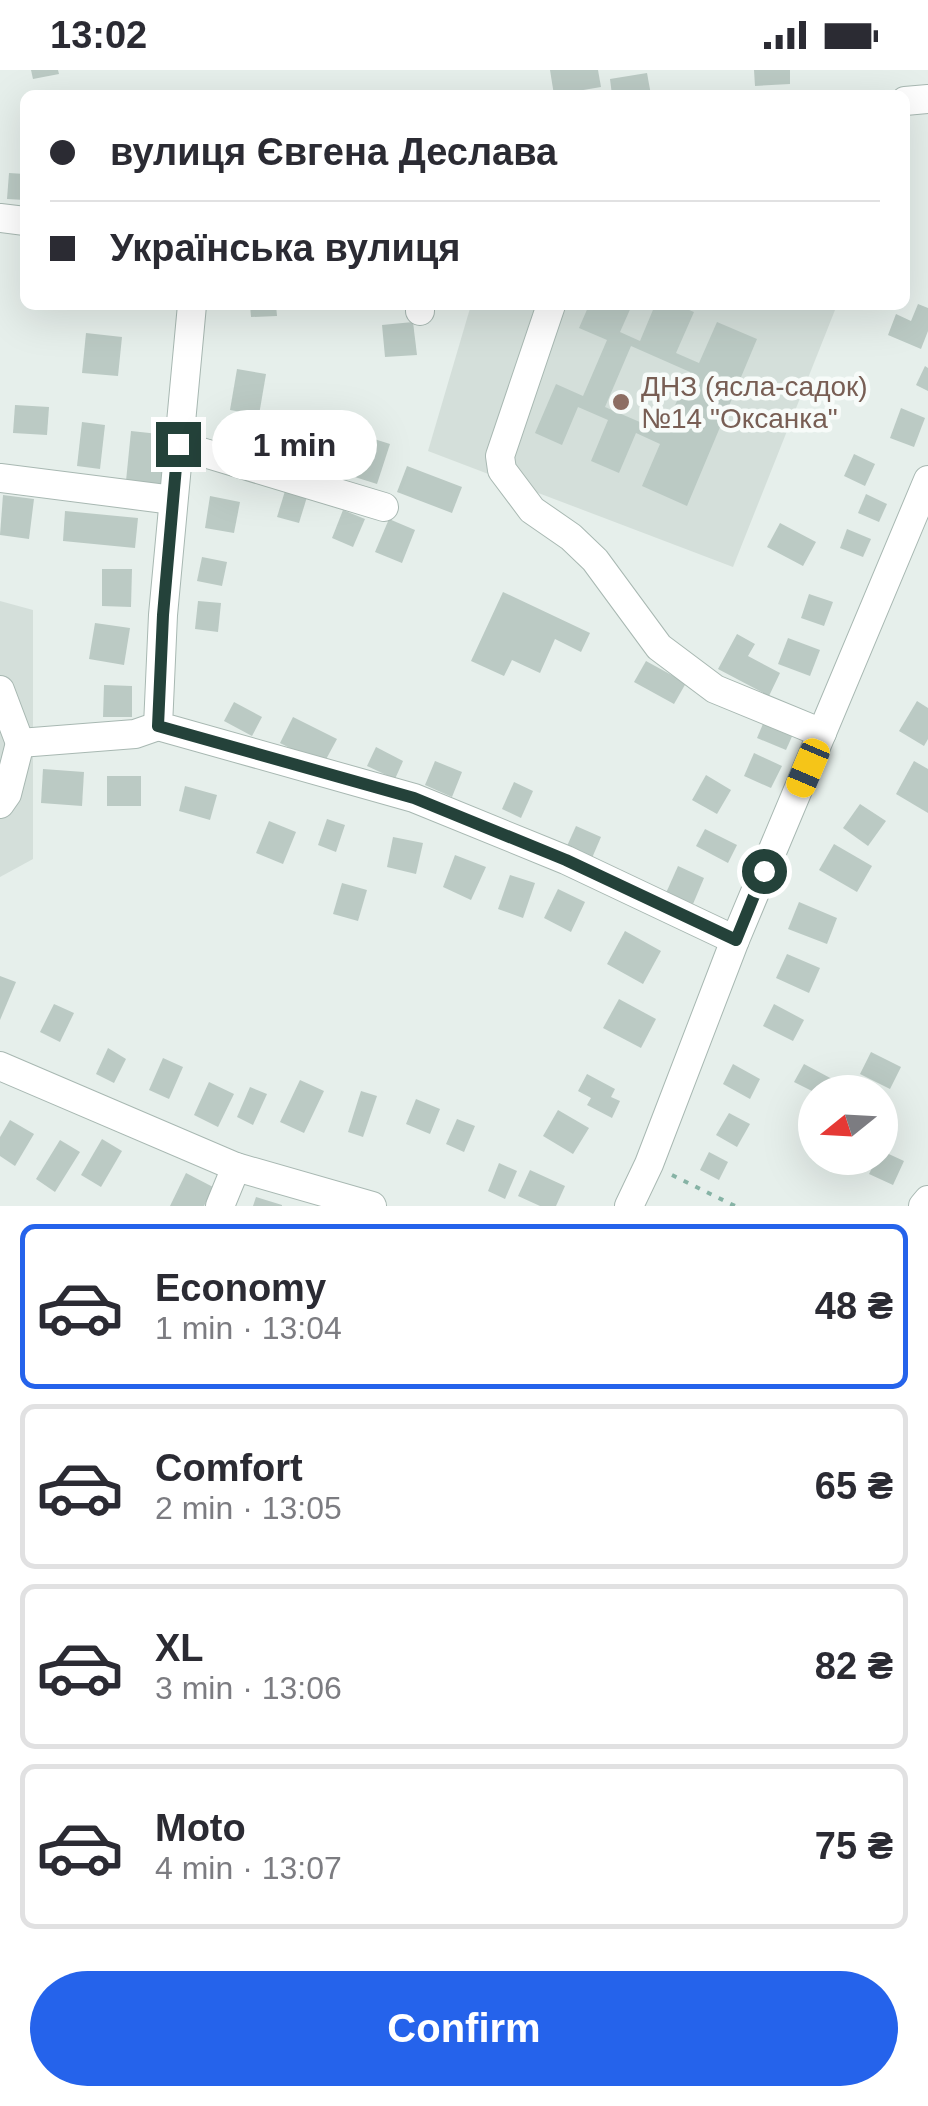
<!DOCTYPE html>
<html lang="en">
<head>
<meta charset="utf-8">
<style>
	body { margin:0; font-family:Helvetica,sans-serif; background:#f2f2f3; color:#2b2b33; height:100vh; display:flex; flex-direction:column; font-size:38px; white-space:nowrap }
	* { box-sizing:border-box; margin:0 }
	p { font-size:32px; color:#7c7c81 }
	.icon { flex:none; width:55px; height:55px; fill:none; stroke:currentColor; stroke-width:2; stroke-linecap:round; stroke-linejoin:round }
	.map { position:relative; height:1136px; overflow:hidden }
	.panel { display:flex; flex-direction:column; background:#fff; flex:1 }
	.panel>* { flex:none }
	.guide { position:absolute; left:20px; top:20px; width:890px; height:220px; border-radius:15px; box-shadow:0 10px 40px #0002; display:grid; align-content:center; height:220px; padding:0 30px; background:#fff }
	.needle { width:65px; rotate:252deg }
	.controls { position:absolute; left:798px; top:1005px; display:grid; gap:20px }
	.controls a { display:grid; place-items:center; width:100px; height:100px; border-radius:50%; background:#fff; box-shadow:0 10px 40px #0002; font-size:50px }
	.end { position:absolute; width:45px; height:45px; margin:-22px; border:12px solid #24423a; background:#fff; box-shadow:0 0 0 5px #fff }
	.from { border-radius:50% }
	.bubble { position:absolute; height:70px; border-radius:35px; background:#fff; box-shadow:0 10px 40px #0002; font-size:32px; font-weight:700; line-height:70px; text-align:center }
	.car { position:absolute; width:30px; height:60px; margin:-30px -15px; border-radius:12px; box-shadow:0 0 8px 2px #0007; background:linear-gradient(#f5c518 24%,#345 0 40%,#f5c518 0 76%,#345 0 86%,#f5c518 0) }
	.guide b { display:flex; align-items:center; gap:35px; height:95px; font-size:38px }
	.guide b+b { border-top:2px solid #e1e1e2 }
	.guide i { width:25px; height:25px; background:#2b2b33 }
	ul { padding:18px 0 0; list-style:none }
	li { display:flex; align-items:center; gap:30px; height:165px; margin:0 20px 15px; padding:0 10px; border:5px solid #e1e1e2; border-radius:15px }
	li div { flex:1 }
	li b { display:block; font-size:38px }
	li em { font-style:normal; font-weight:700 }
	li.current { border-color:#2563eb }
	li>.icon { width:90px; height:90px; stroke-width:1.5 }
	.primary-button { display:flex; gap:20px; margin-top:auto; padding:20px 30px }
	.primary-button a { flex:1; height:115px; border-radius:60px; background:#2563eb; color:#fff; font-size:40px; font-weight:700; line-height:115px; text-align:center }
	.status { display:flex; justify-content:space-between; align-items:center; height:70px; padding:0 50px; background:#fff; direction:ltr }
	.status svg { height:28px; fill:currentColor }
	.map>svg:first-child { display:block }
	.built { fill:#d4dfda }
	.building { fill:#bbcac4; fill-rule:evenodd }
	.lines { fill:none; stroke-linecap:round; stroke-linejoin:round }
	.minor-casing { stroke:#a8b8b2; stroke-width:30 }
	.path { stroke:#86b3a5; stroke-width:4; stroke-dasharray:5 8; stroke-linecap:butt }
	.minor { stroke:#fff; stroke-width:28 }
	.route { stroke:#24423a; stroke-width:12 }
	.education-dot { fill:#8d6e63; stroke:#f7fbf9; stroke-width:4 }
	.labels { text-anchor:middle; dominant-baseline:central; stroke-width:9; stroke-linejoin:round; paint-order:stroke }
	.education-label { font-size:28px; fill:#785e54; stroke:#f7fbf9; text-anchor:start }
</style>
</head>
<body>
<div class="status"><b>13:02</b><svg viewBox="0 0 49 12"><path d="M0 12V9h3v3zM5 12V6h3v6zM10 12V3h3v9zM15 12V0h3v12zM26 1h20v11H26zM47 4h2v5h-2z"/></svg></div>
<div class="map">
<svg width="928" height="1136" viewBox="0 0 928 1136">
	<rect width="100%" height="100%" fill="#e6efeb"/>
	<g class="built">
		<polygon points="471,235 837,235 733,497 428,381"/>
		<polygon points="0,531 33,540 33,789 0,807"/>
	</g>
	<g class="building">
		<polygon points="31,0 58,0 59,4 33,9"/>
		<polygon points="550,0 598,0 601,17 554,25"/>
		<polygon points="754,0 790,0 790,14 755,16"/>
		<polygon points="647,3 651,25 612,25 610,9"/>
		<polygon points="9,103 25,104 25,130 7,129"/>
		<polygon points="918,234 928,238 928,261 921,279 888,265 896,244 911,251"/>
		<polygon points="250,235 276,235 277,246 251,247"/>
		<path d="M589 235H632L620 262 640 271 655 235H677L694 242 676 283 699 293 717 252 757 269 687 436 642 416 660 374 636 363 619 403 591 391 608 350 578 337 562 375 535 363 556 314 583 326 607 270 579 258ZM631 276 690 302 663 362 605 337Z"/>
		<polygon points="413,252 417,285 385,287 382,255"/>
		<polygon points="86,263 122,267 118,306 82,303"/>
		<polygon points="925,296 928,298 928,321 916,315"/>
		<polygon points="237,299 266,304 259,345 230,340"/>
		<polygon points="15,335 49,337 47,365 13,363"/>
		<polygon points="901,338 925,348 914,377 890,368"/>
		<polygon points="82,352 105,355 100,399 77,396"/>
		<polygon points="131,361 168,365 162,415 126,411"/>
		<polygon points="352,362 390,374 377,414 339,402"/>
		<polygon points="854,384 875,394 865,416 844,406"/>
		<polygon points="407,396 462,417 452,443 397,422"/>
		<polygon points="285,421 307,427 299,453 277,447"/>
		<polygon points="866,424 887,434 879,452 858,443"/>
		<polygon points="3,425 34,429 29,469 0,465"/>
		<polygon points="210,426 240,432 234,463 205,458"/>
		<polygon points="343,440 365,449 353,477 332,468"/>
		<polygon points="65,441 138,448 135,478 63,471"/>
		<polygon points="389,449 415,460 402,493 375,482"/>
		<polygon points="780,453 816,472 803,496 767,477"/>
		<polygon points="847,459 871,469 863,487 840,478"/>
		<polygon points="202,487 227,492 222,516 197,511"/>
		<polygon points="102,499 132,499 131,537 102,536"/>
		<polygon points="503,522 590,563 581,582 555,569 540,603 512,590 504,606 471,591"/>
		<polygon points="809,524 833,532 824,556 801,548"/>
		<polygon points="198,531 221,533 218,562 195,559"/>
		<polygon points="95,553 130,558 124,595 89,589"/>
		<polygon points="737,564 755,574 748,586 780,603 769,626 718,599"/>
		<polygon points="788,568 820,580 810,606 778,594"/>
		<polygon points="646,591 686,613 674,634 634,612"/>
		<polygon points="104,615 132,616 132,647 103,647"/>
		<polygon points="917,631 928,638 928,669 924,676 899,661"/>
		<polygon points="234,632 262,647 252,666 224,651"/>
		<polygon points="293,647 337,669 323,695 280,673"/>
		<polygon points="765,649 794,662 786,680 757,668"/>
		<polygon points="376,677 403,691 395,709 367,696"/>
		<polygon points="754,683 782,696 771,718 744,706"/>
		<polygon points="435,691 462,702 452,727 425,715"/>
		<polygon points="914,691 928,699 928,743 896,724"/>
		<polygon points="43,699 84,702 82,736 41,733"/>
		<polygon points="706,705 731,720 717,744 692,730"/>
		<rect x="107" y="706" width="34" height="30"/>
		<polygon points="514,712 533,721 521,748 502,739"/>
		<polygon points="185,716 217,725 210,750 179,741"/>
		<polygon points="860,734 886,751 868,776 843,758"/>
		<polygon points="327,749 345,755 336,782 318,775"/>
		<polygon points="269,751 296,762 283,794 256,783"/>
		<polygon points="576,756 601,767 592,788 567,776"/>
		<polygon points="705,759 737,775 728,793 696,776"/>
		<polygon points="393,767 423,773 416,804 387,797"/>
		<polygon points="834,774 872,796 857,822 819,800"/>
		<polygon points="455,785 486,797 471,830 443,817"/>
		<polygon points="678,796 704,808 693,834 666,823"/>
		<polygon points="510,805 535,813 523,848 498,839"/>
		<polygon points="342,813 367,820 358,851 333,844"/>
		<polygon points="558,819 585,832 571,862 544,848"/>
		<polygon points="799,832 837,848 827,874 788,859"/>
		<polygon points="625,861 661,881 643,914 607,894"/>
		<polygon points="787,884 820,898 809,923 776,908"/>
		<polygon points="0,906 16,912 0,950"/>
		<polygon points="619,929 656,949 641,978 603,958"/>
		<polygon points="54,934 74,943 60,972 40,962"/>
		<polygon points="774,934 804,950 793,971 763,956"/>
		<polygon points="108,978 126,989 114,1013 96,1004"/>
		<polygon points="871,982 901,997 890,1019 860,1004"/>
		<polygon points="163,988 183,997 169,1029 149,1020"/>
		<polygon points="733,994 760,1009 750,1029 723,1014"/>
		<polygon points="804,994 834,1010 827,1022 814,1022 794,1012"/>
		<polygon points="587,1004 615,1019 611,1027 620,1031 612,1048 587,1035 591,1028 578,1021"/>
		<polygon points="300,1010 324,1021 304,1063 280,1052"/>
		<polygon points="209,1012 234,1024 218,1057 194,1045"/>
		<polygon points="250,1017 267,1024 253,1055 237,1047"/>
		<polygon points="361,1021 377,1026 363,1067 348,1062"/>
		<polygon points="416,1029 440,1039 430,1064 406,1054"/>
		<polygon points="558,1040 589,1058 573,1084 543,1066"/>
		<polygon points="729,1043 750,1054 737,1077 716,1065"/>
		<polygon points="457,1049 475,1056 464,1082 446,1074"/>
		<polygon points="10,1050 34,1064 15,1096 0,1086 0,1067"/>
		<polygon points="102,1069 122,1081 101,1117 81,1105"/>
		<polygon points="60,1070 80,1082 55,1122 36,1109"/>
		<polygon points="880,1080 904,1091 893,1115 869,1104 877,1088 880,1088"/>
		<polygon points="709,1082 728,1092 719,1110 700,1100"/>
		<polygon points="499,1093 517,1101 505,1129 488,1121"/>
		<polygon points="530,1100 565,1116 556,1136 540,1136 518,1126"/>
		<polygon points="186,1103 213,1117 204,1136 170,1136"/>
		<polygon points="256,1127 282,1135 282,1136 253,1136"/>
	</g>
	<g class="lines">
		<g class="minor-casing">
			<g id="minor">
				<polyline points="905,31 928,29"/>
				<polyline points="0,148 25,151"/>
				<polyline points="192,235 163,545 158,656 414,728 566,790 735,870"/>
				<polyline points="420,235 420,241"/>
				<polyline points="551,235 500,386 502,400 532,440 571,467 595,490 659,577 715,619 822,663"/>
				<polyline points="178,375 384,437"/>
				<polyline points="0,408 173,430"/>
				<polyline points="0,620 20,673 135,664 158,656"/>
				<polyline points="0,734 7,724 20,673"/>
				<polyline points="0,996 236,1097 372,1136"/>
				<polyline points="220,1136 236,1097"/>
				<polyline points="629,1136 649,1094 735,870 928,410"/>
				<polyline points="923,1136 928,1130"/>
			</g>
		</g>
		<polyline class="path" points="672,1105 735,1136"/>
		<use href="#minor" class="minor"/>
	</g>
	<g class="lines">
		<polyline class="route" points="178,374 163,545 158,656 414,728 566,790 736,870 764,801"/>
	</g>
	<circle class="education-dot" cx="621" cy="332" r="10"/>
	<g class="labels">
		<g class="education-label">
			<text x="641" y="316">ДНЗ (ясла-садок)<tspan x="641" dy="32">№14 "Оксанка"</tspan></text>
		</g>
	</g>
</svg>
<div class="controls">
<a><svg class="needle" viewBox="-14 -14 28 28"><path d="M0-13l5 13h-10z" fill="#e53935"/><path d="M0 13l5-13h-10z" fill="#7c7c81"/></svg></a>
</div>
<i class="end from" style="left:764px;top:801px"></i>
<i class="end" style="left:178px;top:374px"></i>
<div class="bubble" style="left:212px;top:340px;width:165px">1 min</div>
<i class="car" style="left:808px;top:698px;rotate:203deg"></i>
<div class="guide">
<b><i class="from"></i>вулиця Євгена Деслава</b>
<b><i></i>Українська вулиця</b>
</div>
</div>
<section class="panel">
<ul>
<li class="current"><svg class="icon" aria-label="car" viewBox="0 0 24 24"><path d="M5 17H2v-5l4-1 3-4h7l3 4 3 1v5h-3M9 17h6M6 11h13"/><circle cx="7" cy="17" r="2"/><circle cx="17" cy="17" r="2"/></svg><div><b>Economy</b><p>1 min · 13:04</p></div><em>48 ₴</em></li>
<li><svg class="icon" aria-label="car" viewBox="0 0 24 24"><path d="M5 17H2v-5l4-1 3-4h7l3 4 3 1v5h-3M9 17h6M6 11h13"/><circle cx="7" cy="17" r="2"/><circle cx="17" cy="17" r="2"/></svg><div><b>Comfort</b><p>2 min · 13:05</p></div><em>65 ₴</em></li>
<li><svg class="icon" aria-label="car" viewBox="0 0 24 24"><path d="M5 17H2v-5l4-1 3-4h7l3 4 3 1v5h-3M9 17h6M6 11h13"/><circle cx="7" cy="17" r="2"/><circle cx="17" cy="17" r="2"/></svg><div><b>XL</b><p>3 min · 13:06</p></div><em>82 ₴</em></li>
<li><svg class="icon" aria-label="car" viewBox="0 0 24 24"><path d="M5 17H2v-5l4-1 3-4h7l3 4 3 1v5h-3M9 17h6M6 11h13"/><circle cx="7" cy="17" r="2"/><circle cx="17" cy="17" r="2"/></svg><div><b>Moto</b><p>4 min · 13:07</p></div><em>75 ₴</em></li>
</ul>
<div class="primary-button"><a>Confirm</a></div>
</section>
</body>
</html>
